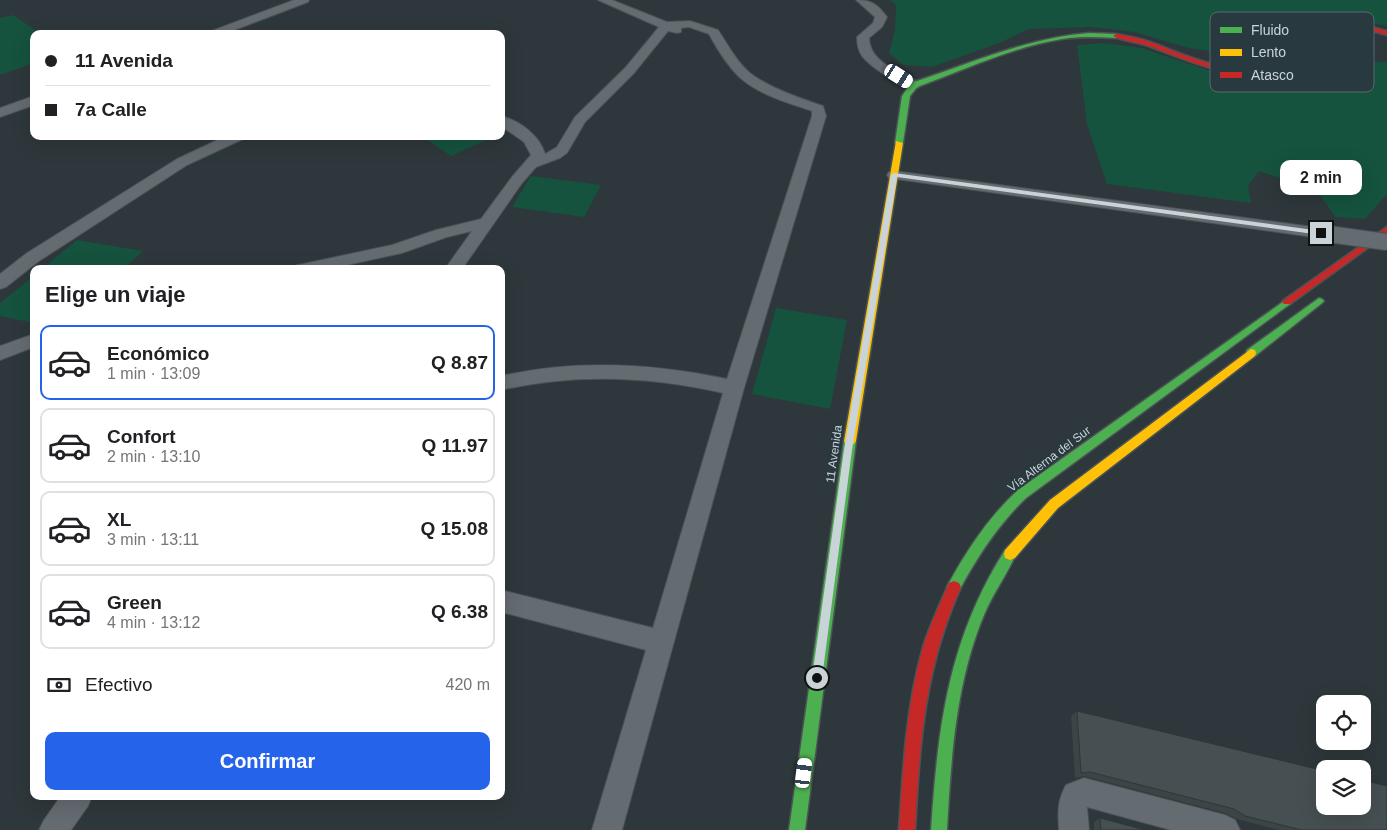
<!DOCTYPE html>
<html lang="es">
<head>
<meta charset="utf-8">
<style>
	body { margin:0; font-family:Arial,sans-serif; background:#f2f2f2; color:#202124; height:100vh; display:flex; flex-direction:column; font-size:19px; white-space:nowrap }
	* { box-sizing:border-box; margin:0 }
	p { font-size:16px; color:#757577 }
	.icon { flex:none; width:28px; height:28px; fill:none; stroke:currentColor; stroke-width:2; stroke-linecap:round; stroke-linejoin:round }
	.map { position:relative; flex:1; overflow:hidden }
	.sheet { position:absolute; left:30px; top:265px; width:475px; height:535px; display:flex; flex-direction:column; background:#fff; border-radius:10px; box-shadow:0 5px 20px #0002 }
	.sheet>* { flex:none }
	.hud { position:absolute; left:30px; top:30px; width:475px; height:110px; border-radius:10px; box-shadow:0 5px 20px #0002; display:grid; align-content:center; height:110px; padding:0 15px; background:#fff }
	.tools { position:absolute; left:1316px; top:695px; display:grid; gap:10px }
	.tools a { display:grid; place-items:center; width:55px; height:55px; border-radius:10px; background:#fff; box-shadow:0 5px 20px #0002; font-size:25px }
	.end { position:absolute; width:22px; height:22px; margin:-11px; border:6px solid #c9d4d8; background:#111; box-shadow:0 0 0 2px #111 }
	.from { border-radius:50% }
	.bubble { position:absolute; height:35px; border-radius:10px; background:#fff; box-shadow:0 5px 20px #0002; font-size:16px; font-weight:600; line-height:35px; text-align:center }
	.car { position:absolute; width:15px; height:30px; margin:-15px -8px; border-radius:6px; box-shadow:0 0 4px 1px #0007; background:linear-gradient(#fff 24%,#345 0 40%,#fff 0 76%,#345 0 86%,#fff 0) }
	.hud b { display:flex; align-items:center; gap:18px; height:48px; font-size:19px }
	.hud b+b { border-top:1px solid #e0e0e0 }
	.hud i { width:12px; height:12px; background:#202124 }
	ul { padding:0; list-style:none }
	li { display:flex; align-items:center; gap:15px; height:75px; margin:0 10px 8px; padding:0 5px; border:2px solid #e0e0e0; border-radius:10px }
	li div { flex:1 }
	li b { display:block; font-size:19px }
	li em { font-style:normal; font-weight:600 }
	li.current { border-color:#2563eb }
	li>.icon { width:45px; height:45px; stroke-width:1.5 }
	h2 { padding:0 15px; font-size:22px; line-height:60px }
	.pay { display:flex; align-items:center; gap:12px; height:55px; padding:0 15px; font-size:19px }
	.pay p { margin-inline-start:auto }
	.cta { display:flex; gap:10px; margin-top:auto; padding:10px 15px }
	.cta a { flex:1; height:58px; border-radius:10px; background:#2563eb; color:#fff; font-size:20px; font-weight:600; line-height:58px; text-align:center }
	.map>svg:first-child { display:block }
	.green { fill:#15533e }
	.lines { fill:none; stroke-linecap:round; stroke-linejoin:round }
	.street-casing { stroke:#4b5256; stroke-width:2 }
	.fast-casing { stroke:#4b5256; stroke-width:3 }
	.slow-casing { stroke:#4b5256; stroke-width:3 }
	.jam-casing { stroke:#4b5256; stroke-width:3 }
	.street { fill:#646b71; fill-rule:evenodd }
	.fast { fill:#4caf50; fill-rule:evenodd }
	.slow { fill:#ffc107; fill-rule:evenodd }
	.jam { fill:#c62828; fill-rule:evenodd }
	.street-bridge-casing { stroke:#4b5256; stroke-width:18; stroke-linecap:butt }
	.street-bridge { stroke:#646b71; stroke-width:16 }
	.wall { fill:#3c4446 }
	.building { fill:#464f51; stroke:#313739 }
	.route { fill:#c9d4d8 }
	.labels { text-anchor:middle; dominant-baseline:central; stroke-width:4; stroke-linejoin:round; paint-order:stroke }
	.street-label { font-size:12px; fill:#c9d4d8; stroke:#293940 }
	.key { fill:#293940; stroke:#59686e; stroke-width:1 }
	.key-label { font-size:14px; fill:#c9d4d8 }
</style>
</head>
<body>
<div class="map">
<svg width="1387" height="830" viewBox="0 0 1387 830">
	<rect width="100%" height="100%" fill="#2e373b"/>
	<g class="green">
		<polygon points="890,0 1387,0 1387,26 1346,18 1297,13 1272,16 1263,23 1262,39 1258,51 1235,55 1189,48 1134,32 1092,27 1029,29 999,43 932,67 903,65 889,53 895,29 896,5"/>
		<polygon points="13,15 41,34 34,34 34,63 0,75 0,18"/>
		<polygon points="1103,43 1142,48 1216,73 1260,81 1308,81 1318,69 1340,61 1387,62 1387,194 1365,219 1335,217 1322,197 1303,186 1259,171 1248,186 1251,203 1107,184 1087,124 1077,45"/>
		<polygon points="422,136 495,136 451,156"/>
		<polygon points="531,176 601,185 584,217 512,207"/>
		<polygon points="77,240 143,251 123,269 42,269"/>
		<polygon points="34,276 34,323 0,316 0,303"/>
		<polygon points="776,308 847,320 830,409 752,394"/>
	</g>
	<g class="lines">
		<g class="street-casing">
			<g id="street">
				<polygon points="294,0 309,0 308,2 224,34 207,34 209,32"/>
				<path d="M598 0H612L667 22 690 21 718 30C728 45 739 66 754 76 775 90 800 98 823 106L826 116 744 388 622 830H592L646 650 501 612V590L653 628 723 393C649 376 576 373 501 390V376C577 359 651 363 727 379L812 116V111C789 103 763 96 744 81 731 71 717 49 709 34L689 27 681 28V32L677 33 668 31 634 73 585 122 567 153 560 158 536 167 522 183 462 269H445L472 231 447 237 402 253 329 269H295L297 265 303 264 392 245 436 230 481 219 512 177 531 155 524 142 501 126V116C519 120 540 136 545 154L557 147 575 117 626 67 659 27Z"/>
				<path d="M856 0C872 0 877 4 887 17L882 27 869 38C870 63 899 71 918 82L920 85 918 88C906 91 870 67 862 56 858 50 857 44 857 37L873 23 875 17Z"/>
				<polygon points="34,96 34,105 0,117 0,108"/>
				<polygon points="226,136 245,136 243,139 187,165 39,261 6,287 0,289 0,274 27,253 177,159"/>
				<polygon points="894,171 1321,228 1327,230 1329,233 1327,236 1321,238 889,178 887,175 889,172"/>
				<polygon points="34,334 34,347 0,360 0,346"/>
				<path d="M1084 778 1225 815 1235 820 1240 830H1171L1087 807 1089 830H1059C1058 811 1057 802 1066 785Z"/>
				<polygon points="61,796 92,796 88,806 71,830 39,830 44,820"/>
			</g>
		</g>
		<g class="fast-casing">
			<g id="fast">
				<path d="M1089 33 1116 34 1119 36 1116 38C1098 37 1080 36 1062 39 1012 47 965 70 917 87L910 96 903 143 899 145 895 143 902 96 911 83C971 63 1027 38 1089 33Z"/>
				<polygon points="1319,298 1322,299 1324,301 1322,303 1255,356 1247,356 1246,353 1247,350"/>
				<path d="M1287 299 1292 302 1290 304 1026 498C998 525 977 557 959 591L954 593 949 591 947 587 949 583C968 548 989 517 1018 490Z"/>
				<polygon points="850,436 854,438 856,441 805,830 789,830 844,441 846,438"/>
				<path d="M1010 548 1015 550 1016 554C1007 575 993 593 984 615 956 682 951 758 947 830H931C938 726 948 640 1005 550Z"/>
			</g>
		</g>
		<g class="slow-casing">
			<g id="slow">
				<polygon points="896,141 903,143 856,441 854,444 846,444 844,441"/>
				<polygon points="1251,349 1255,350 1256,353 1255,356 1058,508 1015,558 1010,560 1005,558 1004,554 1005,550 1050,500"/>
			</g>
		</g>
		<g class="jam-casing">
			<g id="jam">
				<path d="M1306 18 1347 21 1387 31V35C1352 26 1318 17 1282 27 1280 39 1280 55 1271 64 1245 89 1175 55 1146 45 1136 42 1122 41 1113 36L1116 34C1127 36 1139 38 1150 42 1176 51 1243 83 1266 61 1275 52 1273 36 1277 25Z"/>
				<polygon points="1387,227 1387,234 1290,304 1284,304 1282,302 1284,300"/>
				<path d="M954 581 959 583 961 587C924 670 920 741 915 830H899C903 768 906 707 923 647 930 625 940 604 949 583Z"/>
			</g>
		</g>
		<use href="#street" class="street"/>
		<use href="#fast" class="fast"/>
		<use href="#slow" class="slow"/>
		<use href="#jam" class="jam"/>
		<g class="street-bridge-casing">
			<polyline id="street-bridge" points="1321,233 1387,242"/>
		</g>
		<use href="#street-bridge" class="street-bridge"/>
	</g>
	<g class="wall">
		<polygon points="1077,711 1387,830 1279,830 1237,819 1225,813 1084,776 1075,778 1071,716"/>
		<polygon points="1100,818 1145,830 1094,830 1094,822"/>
	</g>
	<g class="building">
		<polygon points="1077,711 1325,771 1325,806 1362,806 1362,780 1387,786 1387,830 1302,830 1245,816 1234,809 1090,772 1081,773"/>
		<polygon points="1100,818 1145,830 1101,830"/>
	</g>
	<polygon class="route" points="894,173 1321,231 1324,233 1321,235 897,177 852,450 822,678 821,682 817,683 814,682 812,678 844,450 891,175"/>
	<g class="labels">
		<g class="street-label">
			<text transform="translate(834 454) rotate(-82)">11 Avenida</text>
			<text transform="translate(1049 459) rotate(-37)">Vía Alterna del Sur</text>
		</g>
	</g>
	<rect x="1210" y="12" width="164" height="80" rx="8" class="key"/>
	<rect x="1220" y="27" width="22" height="6" fill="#4caf50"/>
	<rect x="1220" y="49" width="22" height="7" fill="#ffc107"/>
	<rect x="1220" y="72" width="22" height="6" fill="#c62828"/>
	<g class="key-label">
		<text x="1251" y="35">Fluido</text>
		<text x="1251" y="57">Lento</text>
		<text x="1251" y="80">Atasco</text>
	</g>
</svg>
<div class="tools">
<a><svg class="icon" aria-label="locate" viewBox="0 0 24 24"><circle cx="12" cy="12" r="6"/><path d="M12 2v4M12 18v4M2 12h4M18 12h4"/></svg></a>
<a><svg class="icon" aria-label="layers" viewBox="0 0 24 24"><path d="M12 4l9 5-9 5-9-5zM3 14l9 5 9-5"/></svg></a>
</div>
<i class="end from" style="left:817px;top:678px"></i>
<i class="end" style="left:1321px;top:233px"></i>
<div class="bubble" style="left:1280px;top:160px;width:82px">2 min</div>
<i class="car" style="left:899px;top:76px;rotate:122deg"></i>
<i class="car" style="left:804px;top:773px;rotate:7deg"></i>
<div class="hud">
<b><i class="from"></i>11 Avenida</b>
<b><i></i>7a Calle</b>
</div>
<section class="sheet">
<h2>Elige un viaje</h2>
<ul>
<li class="current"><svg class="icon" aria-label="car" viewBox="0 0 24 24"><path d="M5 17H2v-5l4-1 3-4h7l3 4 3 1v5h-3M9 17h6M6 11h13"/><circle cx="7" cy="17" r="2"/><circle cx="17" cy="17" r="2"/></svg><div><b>Económico</b><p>1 min · 13:09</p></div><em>Q 8.87</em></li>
<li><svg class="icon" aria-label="car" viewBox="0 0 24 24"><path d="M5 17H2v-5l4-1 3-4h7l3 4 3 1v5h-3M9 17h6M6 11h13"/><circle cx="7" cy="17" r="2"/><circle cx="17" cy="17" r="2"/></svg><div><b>Confort</b><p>2 min · 13:10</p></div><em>Q 11.97</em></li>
<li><svg class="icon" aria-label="car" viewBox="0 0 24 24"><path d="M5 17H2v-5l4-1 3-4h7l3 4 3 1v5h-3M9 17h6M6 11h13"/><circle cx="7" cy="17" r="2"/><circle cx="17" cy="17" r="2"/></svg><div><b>XL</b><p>3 min · 13:11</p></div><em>Q 15.08</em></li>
<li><svg class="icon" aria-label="car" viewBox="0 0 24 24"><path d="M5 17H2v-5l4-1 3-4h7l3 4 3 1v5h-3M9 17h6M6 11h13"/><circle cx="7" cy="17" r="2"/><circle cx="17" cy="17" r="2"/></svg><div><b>Green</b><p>4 min · 13:12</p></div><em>Q 6.38</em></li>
</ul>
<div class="pay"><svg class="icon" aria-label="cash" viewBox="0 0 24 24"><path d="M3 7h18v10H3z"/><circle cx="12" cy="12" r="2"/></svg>Efectivo<p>420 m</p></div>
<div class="cta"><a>Confirmar</a></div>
</section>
</div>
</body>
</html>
